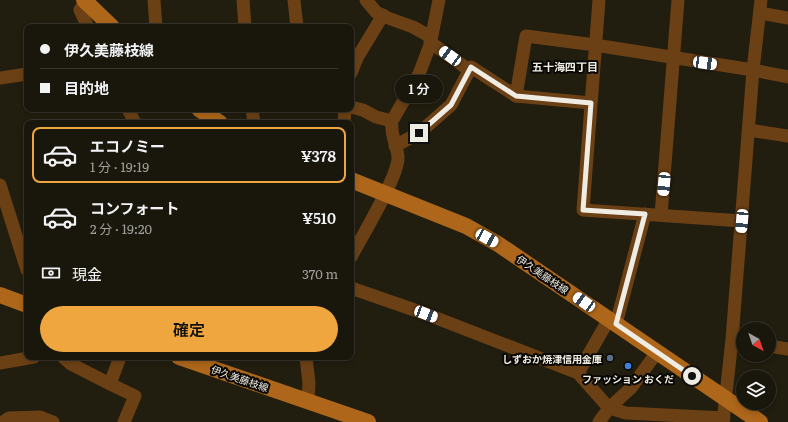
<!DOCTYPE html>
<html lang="ja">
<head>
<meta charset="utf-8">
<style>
	body { margin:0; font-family:Literata,"Noto Sans JP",serif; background:#262319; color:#f1f3f6; height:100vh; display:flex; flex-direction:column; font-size:15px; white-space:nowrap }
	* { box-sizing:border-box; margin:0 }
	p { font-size:13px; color:#9f9f9d }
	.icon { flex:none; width:22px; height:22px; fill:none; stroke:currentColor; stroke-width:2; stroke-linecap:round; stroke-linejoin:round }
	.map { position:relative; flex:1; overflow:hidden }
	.details { position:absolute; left:24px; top:120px; width:330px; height:240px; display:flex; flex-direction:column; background:#19160b; border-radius:8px; box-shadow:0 2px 6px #0003,0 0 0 1px #37352c }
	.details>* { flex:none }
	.top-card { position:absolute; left:24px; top:24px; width:330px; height:88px; border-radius:8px; box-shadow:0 2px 6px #0003,0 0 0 1px #37352c; display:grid; align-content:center; height:88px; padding:0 16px; background:#19160b }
	.needle { width:26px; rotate:140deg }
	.fabs { position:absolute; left:736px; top:322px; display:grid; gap:8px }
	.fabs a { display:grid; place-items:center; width:40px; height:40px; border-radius:50%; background:#19160b; box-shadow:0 2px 6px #0003,0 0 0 1px #37352c; font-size:20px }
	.end { position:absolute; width:18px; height:18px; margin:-9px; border:5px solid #efece3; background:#111; box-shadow:0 0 0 2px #111 }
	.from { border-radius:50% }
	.bubble { position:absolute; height:28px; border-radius:14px; background:#19160b; box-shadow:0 2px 6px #0003,0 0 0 1px #37352c; font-size:13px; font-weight:600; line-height:28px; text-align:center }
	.car { position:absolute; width:12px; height:24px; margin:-12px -6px; border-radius:5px; box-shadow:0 0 3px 1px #0007; background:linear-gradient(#fff 24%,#345 0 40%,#fff 0 76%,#345 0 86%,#fff 0) }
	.top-card b { display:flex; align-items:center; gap:14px; height:38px; font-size:15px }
	.top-card b+b { border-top:1px solid #37352c }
	.top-card i { width:10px; height:10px; background:#f1f3f6 }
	ul { padding:7px 0 0; list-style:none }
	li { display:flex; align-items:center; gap:12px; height:56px; margin:0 8px 6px; padding:0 8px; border:2px solid transparent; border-radius:8px }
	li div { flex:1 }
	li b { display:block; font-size:15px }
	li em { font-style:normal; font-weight:600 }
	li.current { border-color:#f0a63e }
	li>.icon { width:36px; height:36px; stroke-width:1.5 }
	.pay { display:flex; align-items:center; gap:10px; height:44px; padding:0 16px; font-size:15px }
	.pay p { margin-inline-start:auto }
	.cta { display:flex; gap:8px; margin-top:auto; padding:8px 16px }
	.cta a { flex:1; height:46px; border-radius:24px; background:#f0a63e; color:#111; font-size:16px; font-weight:600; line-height:46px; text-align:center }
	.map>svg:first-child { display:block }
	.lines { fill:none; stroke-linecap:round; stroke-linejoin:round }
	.minor { stroke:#6b4015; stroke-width:13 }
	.major { stroke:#ad661a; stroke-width:16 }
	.route { stroke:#efece3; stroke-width:5 }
	.service-dot { fill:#5c6f8a; stroke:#090703; stroke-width:1.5 }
	.shop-dot { fill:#3f7fe0; stroke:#090703; stroke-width:1.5 }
	.labels { text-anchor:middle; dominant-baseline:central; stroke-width:4; stroke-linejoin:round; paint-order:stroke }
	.street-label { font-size:10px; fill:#efece3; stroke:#090703 }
	.poi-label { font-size:10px; font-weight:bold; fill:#efece3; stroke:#090703; text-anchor:end }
	.neighbourhood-label { font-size:11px; font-weight:bold; fill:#efece3; stroke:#090703 }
</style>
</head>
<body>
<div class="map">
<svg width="788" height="422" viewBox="0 0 788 422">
	<rect width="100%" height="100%" fill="#211d0f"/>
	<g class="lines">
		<g class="minor">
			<polyline points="154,0 156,27"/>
			<polyline points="243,0 245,27"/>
			<polyline points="294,0 297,27"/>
			<polyline points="366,0 376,12 388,18 413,27 431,37"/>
			<polyline points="599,0 583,210 742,221"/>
			<polyline points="85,2 80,10 88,27"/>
			<polyline points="760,13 788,18"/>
			<polyline points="430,42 469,70"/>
			<polyline points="351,73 357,58 383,15"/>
			<polyline points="0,78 27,74"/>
			<polyline points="516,96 526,36 595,45 753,70 788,77"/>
			<polyline points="351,107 363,110 376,117 392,121"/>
			<polyline points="128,109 135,123"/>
			<polyline points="252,109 254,123"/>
			<polyline points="344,123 345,109"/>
			<polyline points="749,130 788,136"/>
			<polyline points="395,146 419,133 451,105 471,67 516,96 591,103"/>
			<polyline points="0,185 27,270"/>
			<polyline points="661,215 678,0"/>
			<path d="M351 257C361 238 399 176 398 157 397 144 390 135 392 121L419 74 430 45 439 0"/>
			<polyline points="351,288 426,314 578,373"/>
			<polyline points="609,319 578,373 609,408 626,413 724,418"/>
			<polyline points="616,324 645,214"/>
			<polyline points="769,346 788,349"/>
			<polyline points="63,357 71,364 110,384"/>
			<polyline points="120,357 110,384 135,396 124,422"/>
			<polyline points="306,357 309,383 308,402"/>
			<polyline points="0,363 34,357"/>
			<polyline points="3,422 9,418 40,417 53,422"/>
			<polyline points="599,422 609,408 631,388 657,352"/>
			<polyline points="723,422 732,339 753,70 761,0"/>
		</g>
		<g class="major">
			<polyline points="84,0 112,27"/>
			<polyline points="199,109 220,123"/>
			<polyline points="351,180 466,226 498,244 760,422"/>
			<polyline points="0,295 27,305"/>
			<polyline points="179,357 368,422"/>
		</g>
	</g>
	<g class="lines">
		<polyline class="route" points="419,133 451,105 471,67 516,96 591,103 583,210 645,214 616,324 692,376"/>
	</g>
	<circle class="service-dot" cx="610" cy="358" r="4"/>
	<circle class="shop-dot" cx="628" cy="366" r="4"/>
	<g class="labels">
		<g class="street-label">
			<text transform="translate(543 274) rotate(34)">伊久美藤枝線</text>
			<text transform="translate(240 378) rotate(19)">伊久美藤枝線</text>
		</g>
		<g class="poi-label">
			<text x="602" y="358">しずおか焼津信用金庫</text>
			<text x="628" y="378" text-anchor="middle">ファッション おくだ</text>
		</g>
		<g class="neighbourhood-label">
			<text x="565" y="66">五十海四丁目</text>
		</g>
	</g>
</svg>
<div class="fabs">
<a><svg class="needle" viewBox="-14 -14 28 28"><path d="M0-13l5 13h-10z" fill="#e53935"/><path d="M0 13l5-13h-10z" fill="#9f9f9d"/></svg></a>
<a><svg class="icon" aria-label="layers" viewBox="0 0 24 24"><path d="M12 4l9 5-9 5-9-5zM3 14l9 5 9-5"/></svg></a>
</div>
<i class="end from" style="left:692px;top:376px"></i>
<i class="end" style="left:419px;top:133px"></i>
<div class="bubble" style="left:395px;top:75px;width:48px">1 分</div>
<i class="car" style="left:450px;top:56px;rotate:306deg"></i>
<i class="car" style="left:705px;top:63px;rotate:98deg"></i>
<i class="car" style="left:664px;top:184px;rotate:185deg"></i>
<i class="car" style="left:742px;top:221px;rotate:185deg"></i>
<i class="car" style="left:487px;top:238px;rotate:119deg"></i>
<i class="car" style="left:584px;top:302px;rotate:304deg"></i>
<i class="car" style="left:426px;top:314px;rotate:111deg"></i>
<div class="top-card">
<b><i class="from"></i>伊久美藤枝線</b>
<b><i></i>目的地</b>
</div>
<section class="details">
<ul>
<li class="current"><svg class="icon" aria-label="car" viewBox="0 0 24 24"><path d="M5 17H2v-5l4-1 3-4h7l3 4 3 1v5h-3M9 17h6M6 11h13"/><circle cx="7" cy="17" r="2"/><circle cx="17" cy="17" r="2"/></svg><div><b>エコノミー</b><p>1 分 · 19:19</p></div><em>¥378</em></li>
<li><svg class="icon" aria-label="car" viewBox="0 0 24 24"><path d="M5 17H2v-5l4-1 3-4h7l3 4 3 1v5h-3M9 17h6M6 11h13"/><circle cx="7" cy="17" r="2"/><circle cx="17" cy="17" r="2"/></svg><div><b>コンフォート</b><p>2 分 · 19:20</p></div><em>¥510</em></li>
</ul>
<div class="pay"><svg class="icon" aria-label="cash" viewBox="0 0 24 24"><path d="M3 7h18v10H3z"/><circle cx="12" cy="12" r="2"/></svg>現金<p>370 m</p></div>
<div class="cta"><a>確定</a></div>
</section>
</div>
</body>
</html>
